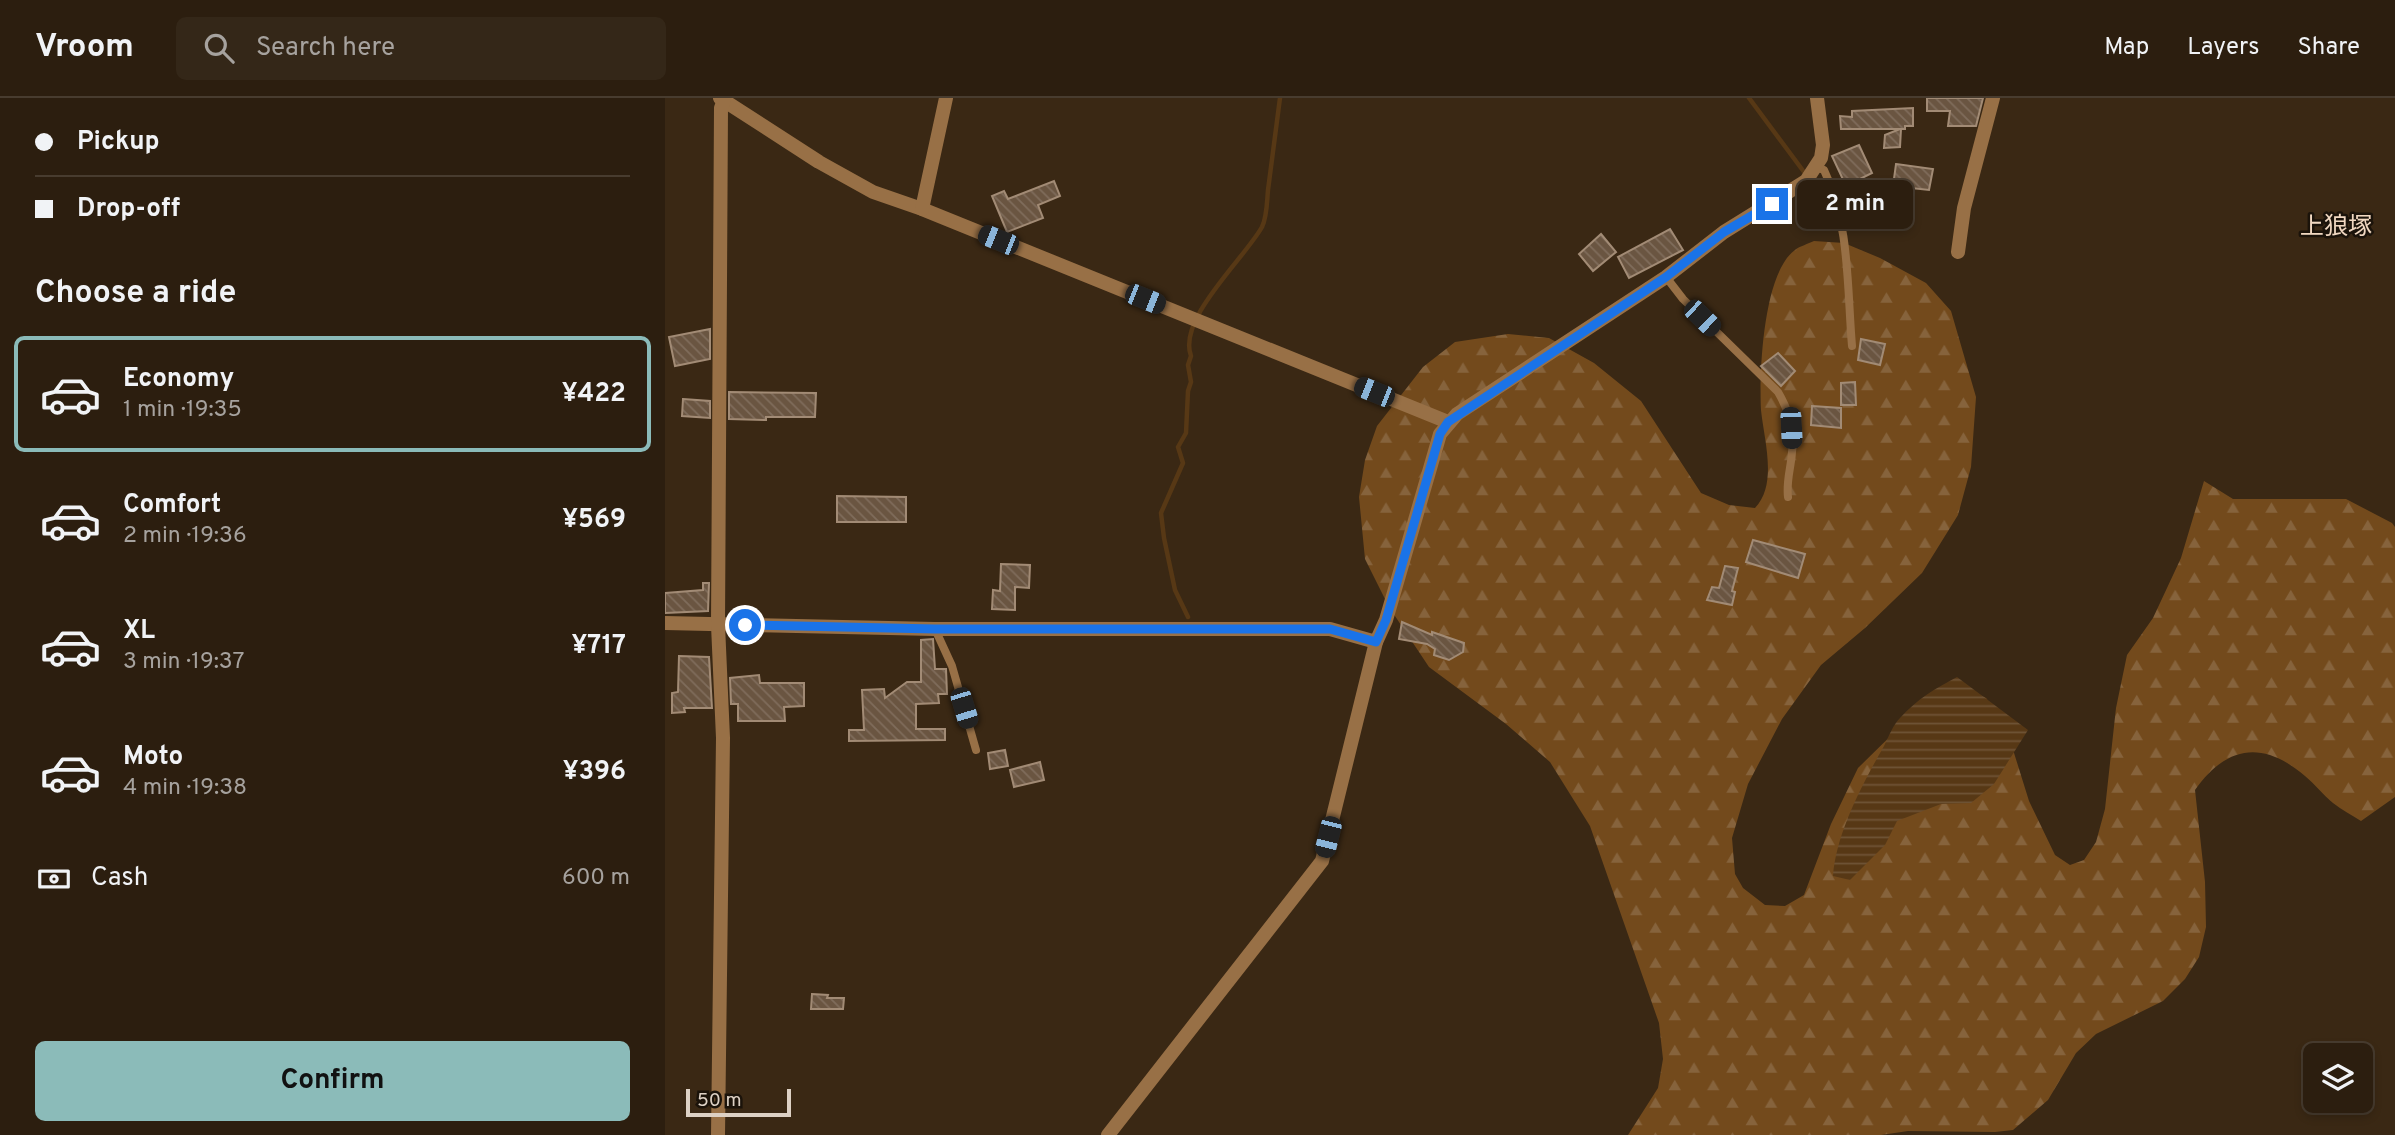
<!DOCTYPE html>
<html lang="en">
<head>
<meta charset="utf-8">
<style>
	body { margin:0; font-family:Overpass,"Noto Sans JP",sans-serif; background:#342718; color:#f1f3f6; height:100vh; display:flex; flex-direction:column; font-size:26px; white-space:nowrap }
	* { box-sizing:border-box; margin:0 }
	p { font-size:23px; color:#a6a29e }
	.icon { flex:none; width:38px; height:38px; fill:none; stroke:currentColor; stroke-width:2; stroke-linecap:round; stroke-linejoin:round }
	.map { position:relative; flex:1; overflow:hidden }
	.side { display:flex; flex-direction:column; background:#2c1e0f; width:665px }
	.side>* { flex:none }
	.banner { display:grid; align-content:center; height:154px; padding:0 35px; background:#2c1e0f }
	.controls { position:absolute; left:1638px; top:945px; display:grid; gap:14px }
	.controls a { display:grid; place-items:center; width:70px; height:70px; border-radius:10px; background:#2c1e0f; box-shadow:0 4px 10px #0003,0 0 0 2px #483c2f; font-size:35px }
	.scale { position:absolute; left:21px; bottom:18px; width:105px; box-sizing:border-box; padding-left:7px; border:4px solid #ddd1c5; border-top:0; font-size:19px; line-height:24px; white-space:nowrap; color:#ddd1c5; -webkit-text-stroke:5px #1b130a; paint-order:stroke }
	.end { position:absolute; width:32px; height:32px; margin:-16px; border:9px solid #1a73e8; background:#fff; box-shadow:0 0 0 4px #fff }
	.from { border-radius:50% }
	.bubble { position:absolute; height:49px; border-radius:10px; background:#2c1e0f; box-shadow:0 4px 10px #0003,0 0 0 2px #483c2f; font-size:23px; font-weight:700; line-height:49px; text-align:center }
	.car { position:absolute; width:21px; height:42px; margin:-21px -10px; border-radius:9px; box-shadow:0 0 5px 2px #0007; background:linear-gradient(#222 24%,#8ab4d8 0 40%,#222 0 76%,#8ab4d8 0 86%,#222 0) }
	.banner b { display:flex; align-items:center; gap:24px; height:66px; font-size:26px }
	.banner b+b { border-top:2px solid #483c2f }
	.banner i { width:18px; height:18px; background:#f1f3f6 }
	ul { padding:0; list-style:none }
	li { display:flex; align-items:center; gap:21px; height:116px; margin:0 14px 10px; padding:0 21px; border:4px solid transparent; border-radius:10px }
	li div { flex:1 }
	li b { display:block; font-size:26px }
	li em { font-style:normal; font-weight:700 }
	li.selected { border-color:#8bbbb9 }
	li>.icon { width:63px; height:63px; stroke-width:1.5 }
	h2 { padding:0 35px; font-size:32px; line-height:84px }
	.pay { display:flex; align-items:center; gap:18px; height:77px; padding:0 35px; font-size:26px }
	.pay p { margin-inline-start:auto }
	.primary-button { display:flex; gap:14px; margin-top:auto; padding:14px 35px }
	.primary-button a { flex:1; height:80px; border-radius:10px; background:#8bbbb9; color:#111; font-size:28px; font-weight:700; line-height:80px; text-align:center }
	header { display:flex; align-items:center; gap:42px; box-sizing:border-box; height:98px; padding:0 35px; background:#2c1e0f; border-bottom:2px solid #483c2f }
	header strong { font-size:33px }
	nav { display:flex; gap:38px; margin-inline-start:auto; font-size:24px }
	.search { width:490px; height:63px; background:#342718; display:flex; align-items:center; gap:18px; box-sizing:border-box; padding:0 24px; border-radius:10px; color:#a6a29e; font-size:26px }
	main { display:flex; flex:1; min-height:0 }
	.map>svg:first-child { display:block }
	.forest { fill:url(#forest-firs) }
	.water { fill:url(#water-rules) }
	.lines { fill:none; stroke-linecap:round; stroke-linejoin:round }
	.stream { stroke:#573815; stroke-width:4.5 }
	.building { fill:url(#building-back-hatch); stroke:#a28b75; stroke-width:2 }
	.service { stroke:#987046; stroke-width:8 }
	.minor { stroke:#987046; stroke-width:14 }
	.route { stroke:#1a73e8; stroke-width:9 }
	.labels { text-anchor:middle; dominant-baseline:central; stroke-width:5; stroke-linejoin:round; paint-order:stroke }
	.quarter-label { font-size:24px; fill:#f1d8c1; stroke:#1b130a }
</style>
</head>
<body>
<header>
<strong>Vroom</strong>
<div class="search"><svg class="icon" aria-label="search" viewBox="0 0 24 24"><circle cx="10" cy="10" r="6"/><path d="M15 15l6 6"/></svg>Search here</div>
<nav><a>Map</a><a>Layers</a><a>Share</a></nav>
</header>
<main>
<section class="side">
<div class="banner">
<b><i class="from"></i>Pickup</b>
<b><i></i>Drop-off</b>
</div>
<h2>Choose a ride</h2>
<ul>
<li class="selected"><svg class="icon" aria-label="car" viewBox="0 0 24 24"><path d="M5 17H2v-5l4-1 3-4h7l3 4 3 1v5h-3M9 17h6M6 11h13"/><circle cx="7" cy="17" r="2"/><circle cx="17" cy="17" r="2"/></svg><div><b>Economy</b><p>1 min · 19:35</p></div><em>¥422</em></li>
<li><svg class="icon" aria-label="car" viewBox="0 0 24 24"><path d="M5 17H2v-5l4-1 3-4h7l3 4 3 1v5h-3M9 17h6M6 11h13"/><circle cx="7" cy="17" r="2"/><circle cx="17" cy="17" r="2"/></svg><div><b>Comfort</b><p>2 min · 19:36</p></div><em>¥569</em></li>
<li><svg class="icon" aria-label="car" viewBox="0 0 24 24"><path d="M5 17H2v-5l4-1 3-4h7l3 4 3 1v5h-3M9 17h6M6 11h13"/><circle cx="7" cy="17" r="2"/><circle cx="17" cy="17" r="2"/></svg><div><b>XL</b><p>3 min · 19:37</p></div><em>¥717</em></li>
<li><svg class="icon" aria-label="car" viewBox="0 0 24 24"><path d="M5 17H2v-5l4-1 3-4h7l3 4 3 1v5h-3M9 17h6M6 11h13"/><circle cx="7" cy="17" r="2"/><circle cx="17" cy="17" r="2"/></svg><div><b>Moto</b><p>4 min · 19:38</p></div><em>¥396</em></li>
</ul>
<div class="pay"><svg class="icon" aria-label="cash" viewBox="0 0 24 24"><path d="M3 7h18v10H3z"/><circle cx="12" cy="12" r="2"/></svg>Cash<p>600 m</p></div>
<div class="primary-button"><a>Confirm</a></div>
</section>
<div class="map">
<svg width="1730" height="1037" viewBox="0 0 1730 1037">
	<defs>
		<pattern id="forest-firs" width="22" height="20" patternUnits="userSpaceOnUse" patternTransform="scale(1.75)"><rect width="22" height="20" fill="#734a1c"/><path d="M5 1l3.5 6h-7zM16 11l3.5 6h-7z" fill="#86633c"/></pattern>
		<pattern id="water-rules" width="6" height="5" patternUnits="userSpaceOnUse" patternTransform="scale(1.75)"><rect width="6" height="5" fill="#573815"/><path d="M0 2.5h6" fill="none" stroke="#6f5436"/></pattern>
		<pattern id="building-back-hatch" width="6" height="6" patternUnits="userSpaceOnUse" patternTransform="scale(1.75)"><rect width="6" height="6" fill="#6a5541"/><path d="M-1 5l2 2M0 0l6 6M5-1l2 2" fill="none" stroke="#7f6c5b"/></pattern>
	</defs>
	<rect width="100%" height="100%" fill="#3a2814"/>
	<path class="forest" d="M1149 143 1179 145 1215 160 1261 185 1286 213 1311 299 1306 369 1293 417 1257 475 1200 530 1156 567 1117 621 1083 686 1067 740 1070 776 1078 790 1100 807 1120 808 1139 797 1166 726 1193 670 1246 618 1304 592 1321 600 1340 626 1364 703 1390 757 1405 767 1419 762 1431 744 1440 711 1451 610 1462 557 1488 520 1516 460 1539 383 1568 401H1681L1727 425 1730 429V699L1696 723C1687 717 1677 712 1668 705 1658 697 1650 686 1640 678 1598 642 1562 647 1530 692L1540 784 1541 829 1534 859 1520 881 1498 903 1431 936 1411 955 1383 1002 1348 1032 1330 1034 1243 1033 1216 1037H963L993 990 998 961 994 925 925 728 885 664 841 626 764 569 724 509 700 461 694 399 700 362 712 328 758 269 790 244 843 236 884 240 929 265 976 303 1036 395 1064 407 1090 410C1113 386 1099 342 1096 312 1094 275 1098 175 1130 152 1135 148 1143 146 1149 143Z"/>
	<path class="water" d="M1292 579 1363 632 1329 686 1306 705 1276 706 1232 723 1220 747 1185 782 1168 778C1171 735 1198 685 1219 648 1224 638 1228 627 1235 620 1252 601 1271 590 1292 579Z"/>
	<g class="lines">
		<g class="stream">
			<polyline points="1084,0 1139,74"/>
			<path d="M523 519 510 492 499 440 496 415 518 365 513 349 521 335 523 293 526 284 523 267 526 258C512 221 579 161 597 129 602 119 602 103 603 92 607 61 611 31 615 0"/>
		</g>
	</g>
	<g class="building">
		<polygon points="1262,0 1318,0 1311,28 1283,28 1285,13 1262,13"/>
		<polygon points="1248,10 1248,28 1240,28 1240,31 1236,31 1235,49 1219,50 1220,37 1235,31 1176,31 1175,18 1187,19 1187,13"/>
		<polygon points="1194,47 1207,75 1181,88 1167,58"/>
		<polygon points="1231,66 1268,71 1264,92 1228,88"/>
		<polygon points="389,83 395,98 373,107 378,120 342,134 327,98 339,93 343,101"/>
		<polygon points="1005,131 1018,152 964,180 953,159"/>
		<polygon points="936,136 951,154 928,173 914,156"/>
		<polygon points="45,231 45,261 10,268 4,239"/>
		<polygon points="1196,241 1220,246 1215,267 1193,262"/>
		<polygon points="1113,255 1130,273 1116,288 1096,268"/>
		<polygon points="1190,284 1191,307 1176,307 1176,285"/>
		<polygon points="64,294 151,295 150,319 101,319 101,322 64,321"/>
		<polygon points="18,301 45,303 45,320 17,318"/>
		<polygon points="1147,308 1176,310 1176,330 1146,327"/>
		<polygon points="172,398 241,399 241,424 172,424"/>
		<polygon points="1088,442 1140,456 1133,480 1081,464"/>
		<polygon points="336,466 365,467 364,490 350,489 350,512 327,511 328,492 335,493"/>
		<polygon points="1060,468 1073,470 1067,493 1070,494 1067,507 1042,502 1047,489 1054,490"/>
		<polygon points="38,485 44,485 43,513 0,515 0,495 38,492"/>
		<polygon points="737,524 767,537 767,534 799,545 798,554 784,562 769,557 770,551 762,546 734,541"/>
		<polygon points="268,541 270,571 281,571 282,596 273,596 274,605 251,606 251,631 280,631 280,642 184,643 184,632 199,632 197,592 219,591 220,600 242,584 256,584 256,542"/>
		<polygon points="14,558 44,559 47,610 19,610 20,614 7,615 7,595 13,594"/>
		<polygon points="94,577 95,585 139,585 139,608 119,609 120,623 73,623 73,606 66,606 65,580"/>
		<polygon points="340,652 343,668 325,671 323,655"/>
		<polygon points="375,664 379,682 349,689 345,672"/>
		<polygon points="147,896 163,897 162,900 179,900 178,911 146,911"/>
	</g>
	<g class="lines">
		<g class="service">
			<path d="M1150 69 1159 72C1185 126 1182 189 1187 248"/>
			<path d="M1001 179 1018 201 1113 294C1123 311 1130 333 1127 354 1126 370 1121 383 1123 399"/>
			<polyline points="270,531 287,568 311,652"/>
		</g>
		<g class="minor">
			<polyline points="55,0 154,64 208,94 257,111 783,324"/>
			<polyline points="257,111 281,0"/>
			<polyline points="1293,154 1299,110 1328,0"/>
			<polyline points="0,525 270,531 665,531 711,544"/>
			<polyline points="53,1037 58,640 53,527 56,10 59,2"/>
			<polyline points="443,1037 657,763 711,544 721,522 775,336 792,316 1001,179 1059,134 1141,83 1156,60 1158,47 1152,0"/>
		</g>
	</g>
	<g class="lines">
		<polyline class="route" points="80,527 270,531 665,531 711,544 721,522 775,336 783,324 1001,179 1059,134 1107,106"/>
	</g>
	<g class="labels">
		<g class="quarter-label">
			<text x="1671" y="130">上狼塚</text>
		</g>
	</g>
</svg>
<div class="controls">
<a><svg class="icon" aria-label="layers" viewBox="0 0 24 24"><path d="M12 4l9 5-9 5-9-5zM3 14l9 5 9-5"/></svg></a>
</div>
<div class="scale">50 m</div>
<i class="end from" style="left:80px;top:527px"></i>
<i class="end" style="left:1107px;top:106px"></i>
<div class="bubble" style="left:1132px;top:82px;width:116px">2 min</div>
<i class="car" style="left:333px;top:142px;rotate:292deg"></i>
<i class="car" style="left:480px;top:201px;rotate:112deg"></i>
<i class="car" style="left:1037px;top:220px;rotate:134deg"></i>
<i class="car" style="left:709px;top:294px;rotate:292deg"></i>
<i class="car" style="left:1126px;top:330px;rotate:177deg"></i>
<i class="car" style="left:299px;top:610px;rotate:163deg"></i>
<i class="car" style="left:663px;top:739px;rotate:194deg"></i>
</div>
</main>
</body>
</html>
